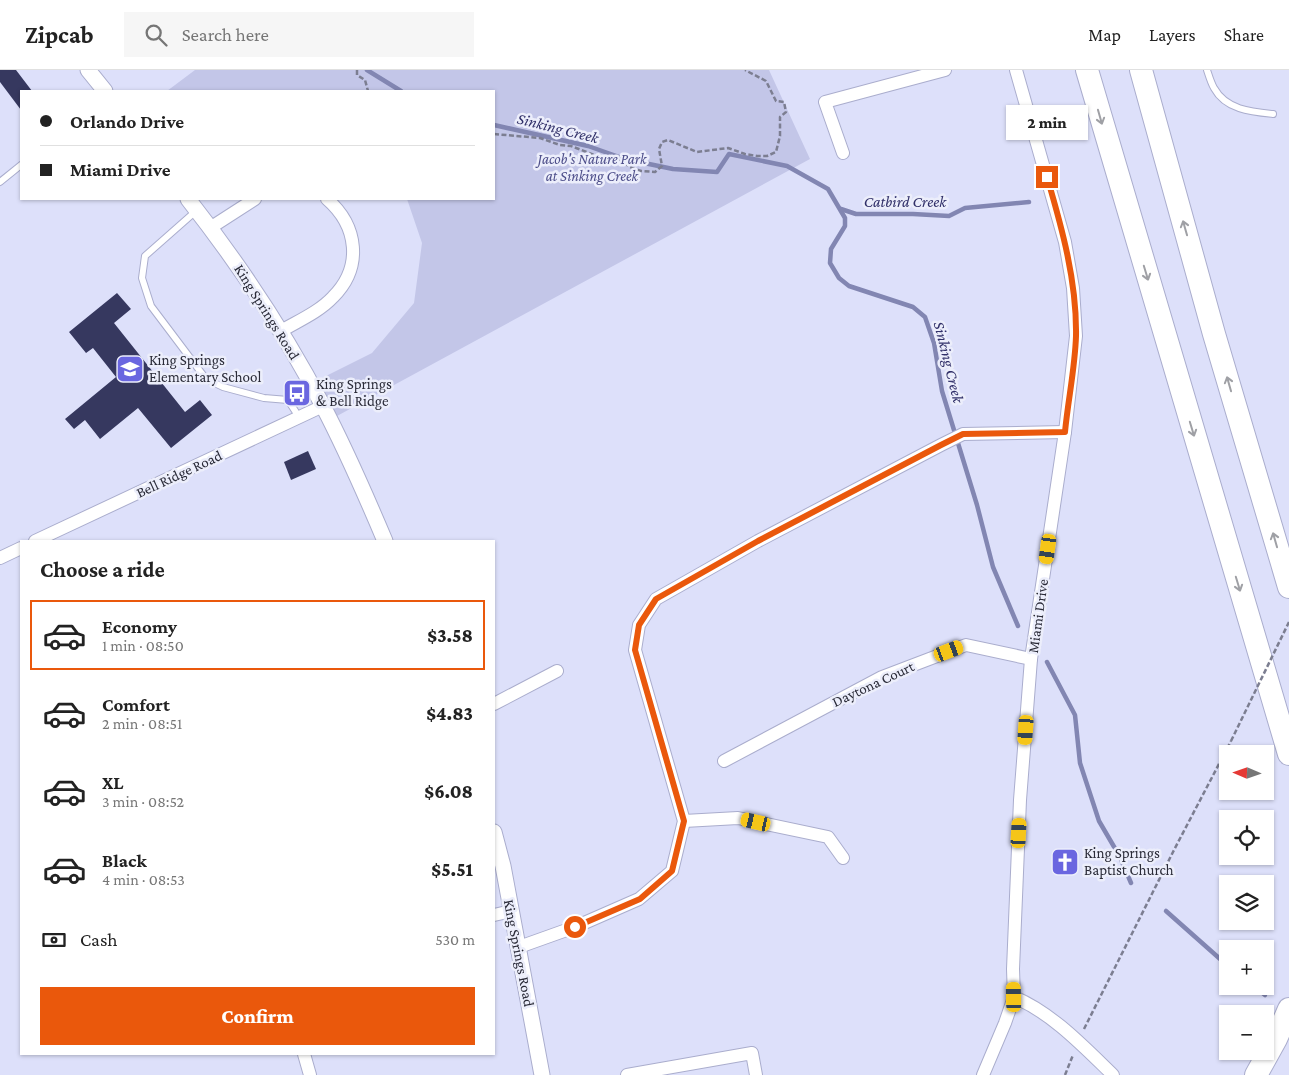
<!DOCTYPE html>
<html lang="en">
<head>
<meta charset="utf-8">
<style>
	body { margin:0; font-family:"Crimson Pro",serif; background:#f6f6f6; color:#222; height:100vh; display:flex; flex-direction:column; font-size:19px; white-space:nowrap }
	* { box-sizing:border-box; margin:0 }
	p { font-size:16px; color:#767676 }
	.icon { flex:none; width:28px; height:28px; fill:none; stroke:currentColor; stroke-width:2; stroke-linecap:round; stroke-linejoin:round }
	.map { position:relative; flex:1; overflow:hidden }
	.drawer { position:absolute; left:20px; top:470px; width:475px; height:515px; display:flex; flex-direction:column; background:#fff; border-radius:0px; box-shadow:0 1px 4px #0004 }
	.drawer>* { flex:none }
	.guide { position:absolute; left:20px; top:20px; width:475px; height:110px; border-radius:0px; box-shadow:0 1px 4px #0004; display:grid; align-content:center; height:110px; padding:0 20px; background:#fff }
	.needle { width:32px; rotate:272deg }
	.controls { position:absolute; left:1219px; top:675px; display:grid; gap:10px }
	.controls a { display:grid; place-items:center; width:55px; height:55px; border-radius:0px; background:#fff; box-shadow:0 1px 4px #0004; font-size:25px }
	.end { position:absolute; width:22px; height:22px; margin:-11px; border:6px solid #ea580c; background:#fff; box-shadow:0 0 0 2px #fff }
	.from { border-radius:50% }
	.bubble { position:absolute; height:35px; border-radius:0px; background:#fff; box-shadow:0 1px 4px #0004; font-size:16px; font-weight:800; line-height:35px; text-align:center }
	.car { position:absolute; width:15px; height:30px; margin:-15px -8px; border-radius:6px; box-shadow:0 0 4px 1px #0007; background:linear-gradient(#f5c518 24%,#345 0 40%,#f5c518 0 76%,#345 0 86%,#f5c518 0) }
	.guide b { display:flex; align-items:center; gap:18px; height:48px; font-size:19px }
	.guide b+b { border-top:1px solid #e0e0e0 }
	.guide i { width:12px; height:12px; background:#222 }
	ul { padding:0; list-style:none }
	li { display:flex; align-items:center; gap:15px; height:70px; margin:0 10px 8px; padding:0 10px; border:2px solid transparent; border-radius:0px }
	li div { flex:1 }
	li b { display:block; font-size:19px }
	li em { font-style:normal; font-weight:800 }
	li.current { border-color:#ea580c }
	li>.icon { width:45px; height:45px; stroke-width:1.5 }
	h2 { padding:0 20px; font-size:22px; line-height:60px }
	.pay { display:flex; align-items:center; gap:12px; height:55px; padding:0 20px; font-size:19px }
	.pay p { margin-inline-start:auto }
	.button { display:flex; gap:10px; margin-top:auto; padding:10px 20px }
	.button a { flex:1; height:58px; border-radius:0px; background:#ea580c; color:#fff; font-size:20px; font-weight:800; line-height:58px; text-align:center }
	header { display:flex; align-items:center; gap:30px; box-sizing:border-box; height:70px; padding:0 25px; background:#fff; border-bottom:1px solid #e0e0e0 }
	header strong { font-size:24px }
	nav { display:flex; gap:28px; margin-inline-start:auto; font-size:18px }
	.search { width:350px; height:45px; background:#f6f6f6; display:flex; align-items:center; gap:12px; box-sizing:border-box; padding:0 18px; border-radius:0px; color:#767676; font-size:19px }
	.map>svg:first-child { display:block }
	.green { fill:#c3c6e8 }
	.lines { fill:none; stroke-linecap:round; stroke-linejoin:round }
	.stream { stroke:#8286b2; stroke-width:4.5 }
	.building { fill:#36385f }
	.service-casing { stroke:#aaadcd; stroke-width:8 }
	.minor-casing { stroke:#aaadcd; stroke-width:14 }
	.tertiary-casing { stroke:#aaadcd; stroke-width:17 }
	.motorway-casing { stroke:#aaadcd; stroke-width:24 }
	.path { stroke:#7c7e91; stroke-width:2.5; stroke-dasharray:5 2.5; stroke-linecap:butt }
	.service { stroke:#fff; stroke-width:6 }
	.minor { stroke:#fff; stroke-width:12 }
	.tertiary { stroke:#fff; stroke-width:15 }
	.motorway { stroke:#fff; stroke-width:22 }
	.path-bridge { stroke:#7c7e91; stroke-width:2.5; stroke-dasharray:5 2.5; stroke-linecap:butt }
	.oneway { stroke:#9fa0a5 }
	.route { stroke:#ea580c; stroke-width:6 }
	.labels { text-anchor:middle; dominant-baseline:central; stroke-width:5; stroke-linejoin:round; paint-order:stroke }
	.park-label { font-size:15px; font-style:italic; fill:#4d4e8a; stroke:#eceefb }
	.street-label { font-size:15px; fill:#2a2b38; stroke:#eceefb }
	.poi-label { font-size:15px; fill:#2a2b38; stroke:#eceefb; text-anchor:start }
	.water-label { font-size:16px; font-style:italic; fill:#313069; stroke:#eceefb }
</style>
</head>
<body>
<header>
<strong>Zipcab</strong>
<div class="search"><svg class="icon" aria-label="search" viewBox="0 0 24 24"><circle cx="10" cy="10" r="6"/><path d="M15 15l6 6"/></svg>Search here</div>
<nav><a>Map</a><a>Layers</a><a>Share</a></nav>
</header>
<div class="map">
<svg width="1289" height="1005" viewBox="0 0 1289 1005">
	<rect width="100%" height="100%" fill="#dde0fa"/>
	<polygon class="green" points="195,0 769,0 810,89 337,346 318,310 372,283 414,233 422,173 407,129 494,129 494,21 167,21"/>
	<g class="lines">
		<g class="stream">
			<polyline points="367,0 401,21"/>
			<polyline points="494,55 588,76 622,88 649,94 673,99 717,102 729,84 787,96 828,119 845,148 845,156 831,179 830,193 839,208 849,216 913,237 925,247 934,273 942,321 977,435 993,497 1018,556"/>
			<polyline points="841,139 856,144 913,144 949,146 965,138 1029,132"/>
			<polyline points="1047,592 1075,645 1080,693 1099,751 1120,787 1131,813"/>
			<polyline points="1166,841 1228,896"/>
			<polyline points="1254,916 1265,925"/>
		</g>
	</g>
	<g class="building">
		<polygon points="0,0 16,0 32,21 21,21 21,40 0,12"/>
		<polygon points="117,223 131,239 114,253 185,342 200,330 212,345 171,378 138,338 100,369 85,350 74,359 65,349 116,307 93,278 86,283 69,262"/>
		<polygon points="308,381 316,399 291,410 284,392"/>
	</g>
	<g class="lines">
		<g class="service-casing">
			<g id="service">
				<path d="M1207 0C1209 6 1211 13 1214 18 1226 40 1252 42 1273 44"/>
				<polyline points="0,112 21,95"/>
				<polyline points="196,141 145,186 142,208 151,236 206,309 223,317 264,328 288,330 299,347"/>
			</g>
		</g>
		<g class="minor-casing">
			<g id="minor">
				<polyline points="843,83 825,32 945,0"/>
				<polyline points="210,158 255,129"/>
				<path d="M281 261C298 251 319 242 333 227 363 197 358 156 327 129"/>
				<polyline points="35,471 323,336"/>
				<polyline points="0,488 21,478"/>
				<polyline points="494,634 557,601"/>
				<polyline points="724,691 882,607 966,575 1031,589"/>
				<polyline points="684,751 738,748 828,767 843,788"/>
				<polyline points="494,845 511,841"/>
				<polyline points="519,877 575,857 639,829 672,801 684,751 635,580 639,555 656,529 758,471 941,375 963,364 1065,362"/>
				<path d="M1014 927C1052 943 1083 976 1113 1005"/>
				<polyline points="304,984 310,1005"/>
				<polyline points="627,1005 752,983 756,1005"/>
				<polyline points="983,1005 1005,953 1014,927 1013,899 1020,730 1031,589 1065,362 1076,266 1073,218 1065,172 1016,0"/>
			</g>
		</g>
		<g class="tertiary-casing">
			<g id="tertiary">
				<polyline points="88,0 105,21"/>
				<path d="M188 129C239 194 285 263 323 336 346 380 366 426 385 471"/>
				<polyline points="494,762 503,796 542,1005"/>
			</g>
		</g>
		<g class="motorway-casing">
			<g id="motorway">
				<polyline points="1087,0 1289,684"/>
				<polyline points="1141,0 1214,264 1289,517"/>
				<polyline points="1256,1005 1276,969 1289,939"/>
			</g>
		</g>
		<g class="path">
			<polyline points="357,0 357,5 365,10 368,21"/>
			<polyline points="494,64 540,68 560,75 571,76 602,88 619,89 630,97 641,101 655,102 662,96 659,79 662,72 668,70 697,82 728,78 745,84 757,86 767,86 776,82 780,66 780,47 786,42 784,32 776,31 766,11 745,0"/>
			<polyline points="1084,959 1174,780 1231,671"/>
			<polyline points="1065,1005 1073,985"/>
		</g>
		<use href="#service" class="service"/>
		<use href="#minor" class="minor"/>
		<use href="#tertiary" class="tertiary"/>
		<use href="#motorway" class="motorway"/>
		<polyline class="path-bridge" points="1231,671 1289,552"/>
	</g>
	<defs><path id="oneway-shaft" d="M-6 0H5M1.5-3L5.5 0L1.5 3" fill="none" stroke-width="1.6" stroke-linecap="round" stroke-linejoin="round" transform="scale(1.25)"/></defs>
	<g class="oneway">
		<use href="#oneway-shaft" transform="translate(1100 47) rotate(74)"/>
		<use href="#oneway-shaft" transform="translate(1185 158) rotate(-106)"/>
		<use href="#oneway-shaft" transform="translate(1146 203) rotate(73)"/>
		<use href="#oneway-shaft" transform="translate(1229 314) rotate(-106)"/>
		<use href="#oneway-shaft" transform="translate(1192 359) rotate(73)"/>
		<use href="#oneway-shaft" transform="translate(1275 470) rotate(-106)"/>
		<use href="#oneway-shaft" transform="translate(1238 514) rotate(73)"/>
	</g>
	<g class="lines">
		<path class="route" d="M575 857 640 829 672 801 684 751 635 580 639 555 656 529 758 471 941 375 963 364 1065 362C1068 330 1075 298 1076 266 1077 212 1062 158 1047 107"/>
	</g>
	<defs>
		<g id="school-square" transform="scale(1.4375)"><rect x="-9" y="-9" width="18" height="18" rx="4" fill="#6a66e0" stroke="#eceefb"/><path d="M0-5L7-2L0 1L-7-2ZM-4 1L0 2.5L4 1V4Q0 6-4 4Z" fill="#fff"/></g>
		<g id="bus-square" transform="scale(1.4375)"><rect x="-9" y="-9" width="18" height="18" rx="4" fill="#6a66e0" stroke="#eceefb"/><path d="M-5-6H5V4H4V6H2V4H-2V6H-4V4H-5ZM-3.5-4V0h7V-4ZM-3.5 1.2v1.5H-2V1.2ZM2 1.2v1.5H3.5V1.2Z" fill="#fff"/></g>
		<g id="church-square" transform="scale(1.4375)"><rect x="-9" y="-9" width="18" height="18" rx="4" fill="#6a66e0" stroke="#eceefb"/><path d="M-1.2-6h2.4v3.5h3.3v2.4h-3.3V6h-2.4V-.1h-3.3v-2.4h3.3Z" fill="#fff"/></g>
	</defs>
	<g fill-rule="evenodd">
		<use href="#school-square" x="130" y="299"/>
		<use href="#bus-square" x="297" y="323"/>
		<use href="#church-square" x="1065" y="792"/>
	</g>
	<g class="labels">
		<g class="park-label">
			<text x="592" y="89">Jacob's Nature Park<tspan x="592" dy="17">at Sinking Creek</tspan></text>
		</g>
		<g class="street-label">
			<text transform="translate(267 242) rotate(58)">King Springs Road</text>
			<text transform="translate(179 404) rotate(-25)">Bell Ridge Road</text>
			<text transform="translate(1038 546) rotate(-82)">Miami Drive</text>
			<text transform="translate(873 614) rotate(-25)">Daytona Court</text>
			<text transform="translate(519 883) rotate(79)">King Springs Road</text>
		</g>
		<g class="poi-label">
			<text x="149" y="290">King Springs<tspan x="149" dy="17">Elementary School</tspan></text>
			<text x="316" y="314">King Springs<tspan x="316" dy="17">&amp; Bell Ridge</tspan></text>
			<text x="1084" y="783">King Springs<tspan x="1084" dy="17">Baptist Church</tspan></text>
		</g>
		<g class="water-label">
			<text transform="translate(558 58) rotate(14)">Sinking Creek</text>
			<text x="905" y="131">Catbird Creek</text>
			<text transform="translate(949 292) rotate(76)">Sinking Creek</text>
		</g>
	</g>
</svg>
<div class="controls">
<a><svg class="needle" viewBox="-14 -14 28 28"><path d="M0-13l5 13h-10z" fill="#e53935"/><path d="M0 13l5-13h-10z" fill="#767676"/></svg></a>
<a><svg class="icon" aria-label="locate" viewBox="0 0 24 24"><circle cx="12" cy="12" r="6"/><path d="M12 2v4M12 18v4M2 12h4M18 12h4"/></svg></a>
<a><svg class="icon" aria-label="layers" viewBox="0 0 24 24"><path d="M12 4l9 5-9 5-9-5zM3 14l9 5 9-5"/></svg></a>
<a>+</a>
<a>−</a>
</div>
<i class="end from" style="left:575px;top:857px"></i>
<i class="end" style="left:1047px;top:107px"></i>
<div class="bubble" style="left:1006px;top:35px;width:82px">2 min</div>
<i class="car" style="left:1048px;top:479px;rotate:188deg"></i>
<i class="car" style="left:949px;top:581px;rotate:69deg"></i>
<i class="car" style="left:1026px;top:660px;rotate:184deg"></i>
<i class="car" style="left:756px;top:752px;rotate:283deg"></i>
<i class="car" style="left:1019px;top:763px;rotate:3deg"></i>
<i class="car" style="left:1014px;top:927px;rotate:359deg"></i>
<div class="guide">
<b><i class="from"></i>Orlando Drive</b>
<b><i></i>Miami Drive</b>
</div>
<section class="drawer">
<h2>Choose a ride</h2>
<ul>
<li class="current"><svg class="icon" aria-label="car" viewBox="0 0 24 24"><path d="M5 17H2v-5l4-1 3-4h7l3 4 3 1v5h-3M9 17h6M6 11h13"/><circle cx="7" cy="17" r="2"/><circle cx="17" cy="17" r="2"/></svg><div><b>Economy</b><p>1 min · 08:50</p></div><em>$3.58</em></li>
<li><svg class="icon" aria-label="car" viewBox="0 0 24 24"><path d="M5 17H2v-5l4-1 3-4h7l3 4 3 1v5h-3M9 17h6M6 11h13"/><circle cx="7" cy="17" r="2"/><circle cx="17" cy="17" r="2"/></svg><div><b>Comfort</b><p>2 min · 08:51</p></div><em>$4.83</em></li>
<li><svg class="icon" aria-label="car" viewBox="0 0 24 24"><path d="M5 17H2v-5l4-1 3-4h7l3 4 3 1v5h-3M9 17h6M6 11h13"/><circle cx="7" cy="17" r="2"/><circle cx="17" cy="17" r="2"/></svg><div><b>XL</b><p>3 min · 08:52</p></div><em>$6.08</em></li>
<li><svg class="icon" aria-label="car" viewBox="0 0 24 24"><path d="M5 17H2v-5l4-1 3-4h7l3 4 3 1v5h-3M9 17h6M6 11h13"/><circle cx="7" cy="17" r="2"/><circle cx="17" cy="17" r="2"/></svg><div><b>Black</b><p>4 min · 08:53</p></div><em>$5.51</em></li>
</ul>
<div class="pay"><svg class="icon" aria-label="cash" viewBox="0 0 24 24"><path d="M3 7h18v10H3z"/><circle cx="12" cy="12" r="2"/></svg>Cash<p>530 m</p></div>
<div class="button"><a>Confirm</a></div>
</section>
</div>
</body>
</html>
